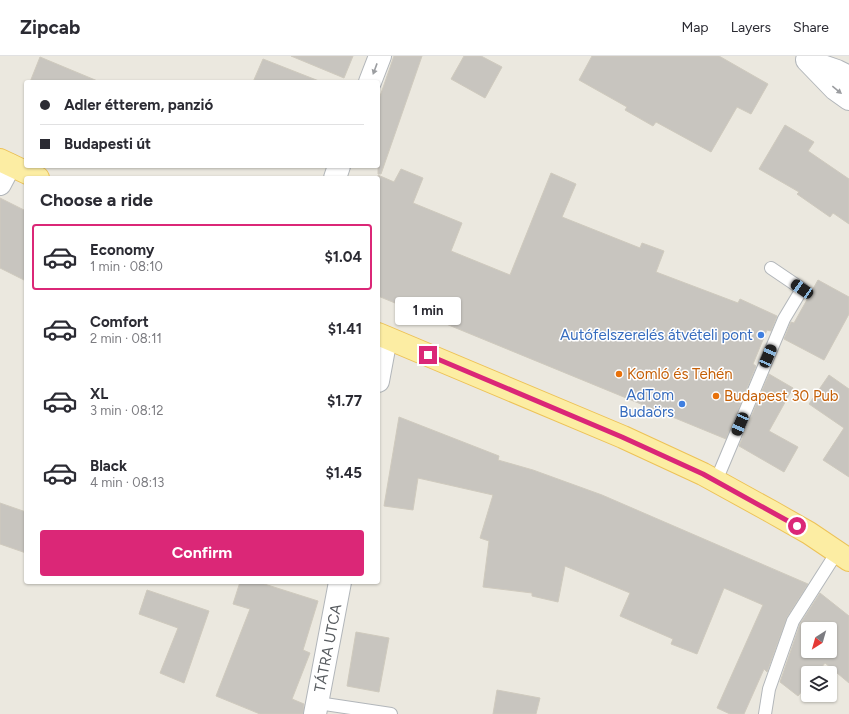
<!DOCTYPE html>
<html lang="en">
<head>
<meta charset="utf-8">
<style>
	body { margin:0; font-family:Figtree,sans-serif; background:#f2f2f3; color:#2b2b33; height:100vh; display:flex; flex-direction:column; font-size:15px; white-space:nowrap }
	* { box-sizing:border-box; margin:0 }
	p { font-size:13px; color:#7c7c81 }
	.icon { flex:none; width:22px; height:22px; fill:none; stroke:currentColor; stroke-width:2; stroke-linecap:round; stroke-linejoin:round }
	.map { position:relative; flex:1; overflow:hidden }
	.side { position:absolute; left:24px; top:120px; width:356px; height:408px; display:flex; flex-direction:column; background:#fff; border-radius:4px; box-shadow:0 1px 3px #0004 }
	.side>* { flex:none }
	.hud { position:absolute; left:24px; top:24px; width:356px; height:88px; border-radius:4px; box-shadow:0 1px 3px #0004; display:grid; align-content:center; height:88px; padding:0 16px; background:#fff }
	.needle { width:26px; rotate:217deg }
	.controls { position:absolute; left:801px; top:566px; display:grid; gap:8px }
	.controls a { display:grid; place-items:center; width:36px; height:36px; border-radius:4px; background:#fff; box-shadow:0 1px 3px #0004; font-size:20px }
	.end { position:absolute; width:18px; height:18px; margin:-9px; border:5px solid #db2777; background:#fff; box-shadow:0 0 0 2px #fff }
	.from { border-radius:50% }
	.bubble { position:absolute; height:28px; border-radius:4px; background:#fff; box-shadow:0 1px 3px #0004; font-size:13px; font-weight:700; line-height:28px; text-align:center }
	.car { position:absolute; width:12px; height:24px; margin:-12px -6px; border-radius:5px; box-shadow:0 0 3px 1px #0007; background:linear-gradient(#222 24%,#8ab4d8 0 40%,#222 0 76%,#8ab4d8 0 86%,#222 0) }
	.hud b { display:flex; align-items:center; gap:14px; height:38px; font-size:15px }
	.hud b+b { border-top:1px solid #e1e1e2 }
	.hud i { width:10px; height:10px; background:#2b2b33 }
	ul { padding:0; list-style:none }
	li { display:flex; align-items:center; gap:12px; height:66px; margin:0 8px 6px; padding:0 8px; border:2px solid transparent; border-radius:4px }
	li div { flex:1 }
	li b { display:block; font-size:15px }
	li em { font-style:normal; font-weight:700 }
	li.on { border-color:#db2777 }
	li>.icon { width:36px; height:36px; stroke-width:1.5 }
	h2 { padding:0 16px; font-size:18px; line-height:48px }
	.cta { display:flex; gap:8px; margin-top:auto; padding:8px 16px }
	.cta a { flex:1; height:46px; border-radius:4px; background:#db2777; color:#fff; font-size:16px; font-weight:700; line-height:46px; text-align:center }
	header { display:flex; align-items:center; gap:24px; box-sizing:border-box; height:56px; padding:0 20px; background:#fff; border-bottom:1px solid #e1e1e2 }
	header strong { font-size:19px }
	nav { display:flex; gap:22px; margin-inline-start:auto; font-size:14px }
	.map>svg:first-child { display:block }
	.building { fill:#c8c5bf; stroke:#cfcabe; fill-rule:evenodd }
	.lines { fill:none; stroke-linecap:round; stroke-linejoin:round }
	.service-casing { stroke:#b2b6ba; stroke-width:14 }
	.minor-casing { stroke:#b2b6ba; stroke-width:24 }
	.primary-casing { stroke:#edc257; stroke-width:24 }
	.service { stroke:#fff; stroke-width:12 }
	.minor { stroke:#fff; stroke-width:22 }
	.primary { stroke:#fceda3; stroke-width:22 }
	.oneway { fill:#9b9da0 }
	.route { stroke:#db2777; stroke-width:5 }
	.shop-dot { fill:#3f7fe0; stroke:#fff; stroke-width:1.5 }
	.food-dot { fill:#e8710a; stroke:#fff; stroke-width:1.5 }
	.labels { text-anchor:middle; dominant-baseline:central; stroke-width:3; stroke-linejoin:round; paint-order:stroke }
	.shop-label { font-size:15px; fill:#366cbe; stroke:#fff; text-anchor:end }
	.food-label { font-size:15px; fill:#c56008; stroke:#fff; text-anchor:start }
	.street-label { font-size:15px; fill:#585c60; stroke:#fff }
</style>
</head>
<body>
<header>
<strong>Zipcab</strong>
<nav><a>Map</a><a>Layers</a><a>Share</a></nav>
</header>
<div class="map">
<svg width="849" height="658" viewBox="0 0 849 658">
	<rect width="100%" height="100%" fill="#ebe8df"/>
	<g class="building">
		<polygon points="291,0 353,0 344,22"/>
		<polygon points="394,0 422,0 381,118 378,118 378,46"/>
		<polygon points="464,0 481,0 502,11 485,42 451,23"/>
		<polygon points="592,0 719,0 768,28 751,58 737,51 711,96 656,66 653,70 625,54 627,51 579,24"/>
		<polygon points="40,1 100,26 30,26"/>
		<polygon points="263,3 319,25 319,26 253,26"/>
		<polygon points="785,69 814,86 808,95 849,123 849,168 833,157 830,161 797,138 799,136 759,113"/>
		<polygon points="401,113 423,122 413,147 462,167 451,195 510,219 551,117 576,128 562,161 640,192 642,187 664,195 656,216 738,247 740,243 777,260 771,275 767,274 753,308 756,310 726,383 378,240 378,119 394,126"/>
		<polygon points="0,142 26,155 26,225 0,212"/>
		<polygon points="818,224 849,241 849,258 824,304 784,283 791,266 794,267"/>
		<polygon points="769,318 793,332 769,375 798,391 784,416 739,390"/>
		<polygon points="829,319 849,333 849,421 823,404 844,372 809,348"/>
		<polygon points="399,361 499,400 498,404 533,414 602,439 808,528 787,561 767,616 764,613 744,658 730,658 717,652 763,549 724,532 697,598 671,588 673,583 620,560 630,537 565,510 558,546 532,540 532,537 483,531 489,485 480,482 493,439 418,422 413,454 384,450"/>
		<polygon points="0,447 26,456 26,497 0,488"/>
		<polygon points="240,526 258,526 318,545 303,594 310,597 292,643 304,648 303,658 260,658 216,640 250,553 233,548"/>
		<polygon points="147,534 209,555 184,627 160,617 178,572 139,558"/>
		<path d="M820 537 849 560V627L825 607 817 617H808V628L798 640 780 626 800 568ZM808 573H830V595H808Z"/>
		<polygon points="356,576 389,582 379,636 347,630"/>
		<polygon points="497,634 540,642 536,658 493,658"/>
	</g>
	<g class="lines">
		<g class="service-casing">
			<g id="service">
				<polyline points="716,425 784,263 802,233 771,212"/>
				<polyline points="318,647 391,658"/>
				<polyline points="765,658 769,633 793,565 837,496"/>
			</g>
		</g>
		<g class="minor-casing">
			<g id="minor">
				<polyline points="807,4 835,33 849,43"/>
				<polyline points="811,6 837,15 849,21"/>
				<polyline points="370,26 380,0"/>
				<polyline points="335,122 339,110"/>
				<polyline points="0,128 10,109"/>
				<polyline points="378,325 386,282"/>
				<polyline points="315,658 340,526"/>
			</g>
		</g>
		<g class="primary-casing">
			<g id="primary">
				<polyline points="0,104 38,122"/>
				<polyline points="378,278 623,381 703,418 772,456 809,477 849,504"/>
			</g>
		</g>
		<use href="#service" class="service"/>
		<use href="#minor" class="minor"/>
		<use href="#primary" class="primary"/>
	</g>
	<defs><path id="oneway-solid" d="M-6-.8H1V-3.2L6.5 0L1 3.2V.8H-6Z"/></defs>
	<g class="oneway">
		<use href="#oneway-solid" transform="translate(375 13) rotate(110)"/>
		<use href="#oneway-solid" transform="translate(837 34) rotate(39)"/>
	</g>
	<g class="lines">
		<polyline class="route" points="428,299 622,381 703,418 797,470"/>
	</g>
	<g class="shop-dot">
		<circle cx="761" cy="279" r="4"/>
		<circle cx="682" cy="348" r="4"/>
	</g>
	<g class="food-dot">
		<circle cx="619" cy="318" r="4"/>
		<circle cx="716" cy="340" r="4"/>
	</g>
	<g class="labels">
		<g class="shop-label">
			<text x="753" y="279">Autófelszerelés átvételi pont</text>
			<text x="674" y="339">AdTom<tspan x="674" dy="17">Budaörs</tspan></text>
		</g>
		<g class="food-label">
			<text x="627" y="318">Komló és Tehén</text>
			<text x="724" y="340">Budapest 30 Pub</text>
		</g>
		<g class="street-label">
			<text transform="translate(328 592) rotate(-79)">TÁTRA UTCA</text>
		</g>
	</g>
</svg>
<div class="controls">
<a><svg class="needle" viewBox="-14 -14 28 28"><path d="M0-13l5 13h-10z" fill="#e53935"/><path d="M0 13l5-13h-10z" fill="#7c7c81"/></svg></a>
<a><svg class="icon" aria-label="layers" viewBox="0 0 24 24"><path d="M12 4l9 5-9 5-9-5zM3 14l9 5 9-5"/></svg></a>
</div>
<i class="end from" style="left:797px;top:470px"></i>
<i class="end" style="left:428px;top:299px"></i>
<div class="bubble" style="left:395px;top:241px;width:66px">1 min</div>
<i class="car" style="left:802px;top:233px;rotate:304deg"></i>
<i class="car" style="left:768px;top:300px;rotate:23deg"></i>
<i class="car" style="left:740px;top:368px;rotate:203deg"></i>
<div class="hud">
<b><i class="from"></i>Adler étterem, panzió</b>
<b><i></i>Budapesti út</b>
</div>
<section class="side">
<h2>Choose a ride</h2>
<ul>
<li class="on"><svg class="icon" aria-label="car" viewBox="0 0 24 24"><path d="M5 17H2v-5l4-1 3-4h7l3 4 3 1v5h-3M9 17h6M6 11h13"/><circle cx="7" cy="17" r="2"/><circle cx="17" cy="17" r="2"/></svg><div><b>Economy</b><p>1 min · 08:10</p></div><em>$1.04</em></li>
<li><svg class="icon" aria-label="car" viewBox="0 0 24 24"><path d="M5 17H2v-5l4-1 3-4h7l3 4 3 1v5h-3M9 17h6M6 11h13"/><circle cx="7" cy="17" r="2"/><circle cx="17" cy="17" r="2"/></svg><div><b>Comfort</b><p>2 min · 08:11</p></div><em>$1.41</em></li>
<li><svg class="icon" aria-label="car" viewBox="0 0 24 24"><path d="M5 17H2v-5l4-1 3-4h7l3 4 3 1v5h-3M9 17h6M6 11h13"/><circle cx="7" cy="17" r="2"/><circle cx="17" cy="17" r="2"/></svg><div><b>XL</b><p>3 min · 08:12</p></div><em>$1.77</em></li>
<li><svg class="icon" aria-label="car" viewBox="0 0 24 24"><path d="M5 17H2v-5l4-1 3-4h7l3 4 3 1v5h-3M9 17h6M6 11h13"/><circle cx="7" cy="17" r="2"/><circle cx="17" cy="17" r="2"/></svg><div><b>Black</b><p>4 min · 08:13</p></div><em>$1.45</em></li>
</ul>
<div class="cta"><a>Confirm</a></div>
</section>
</div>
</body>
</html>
